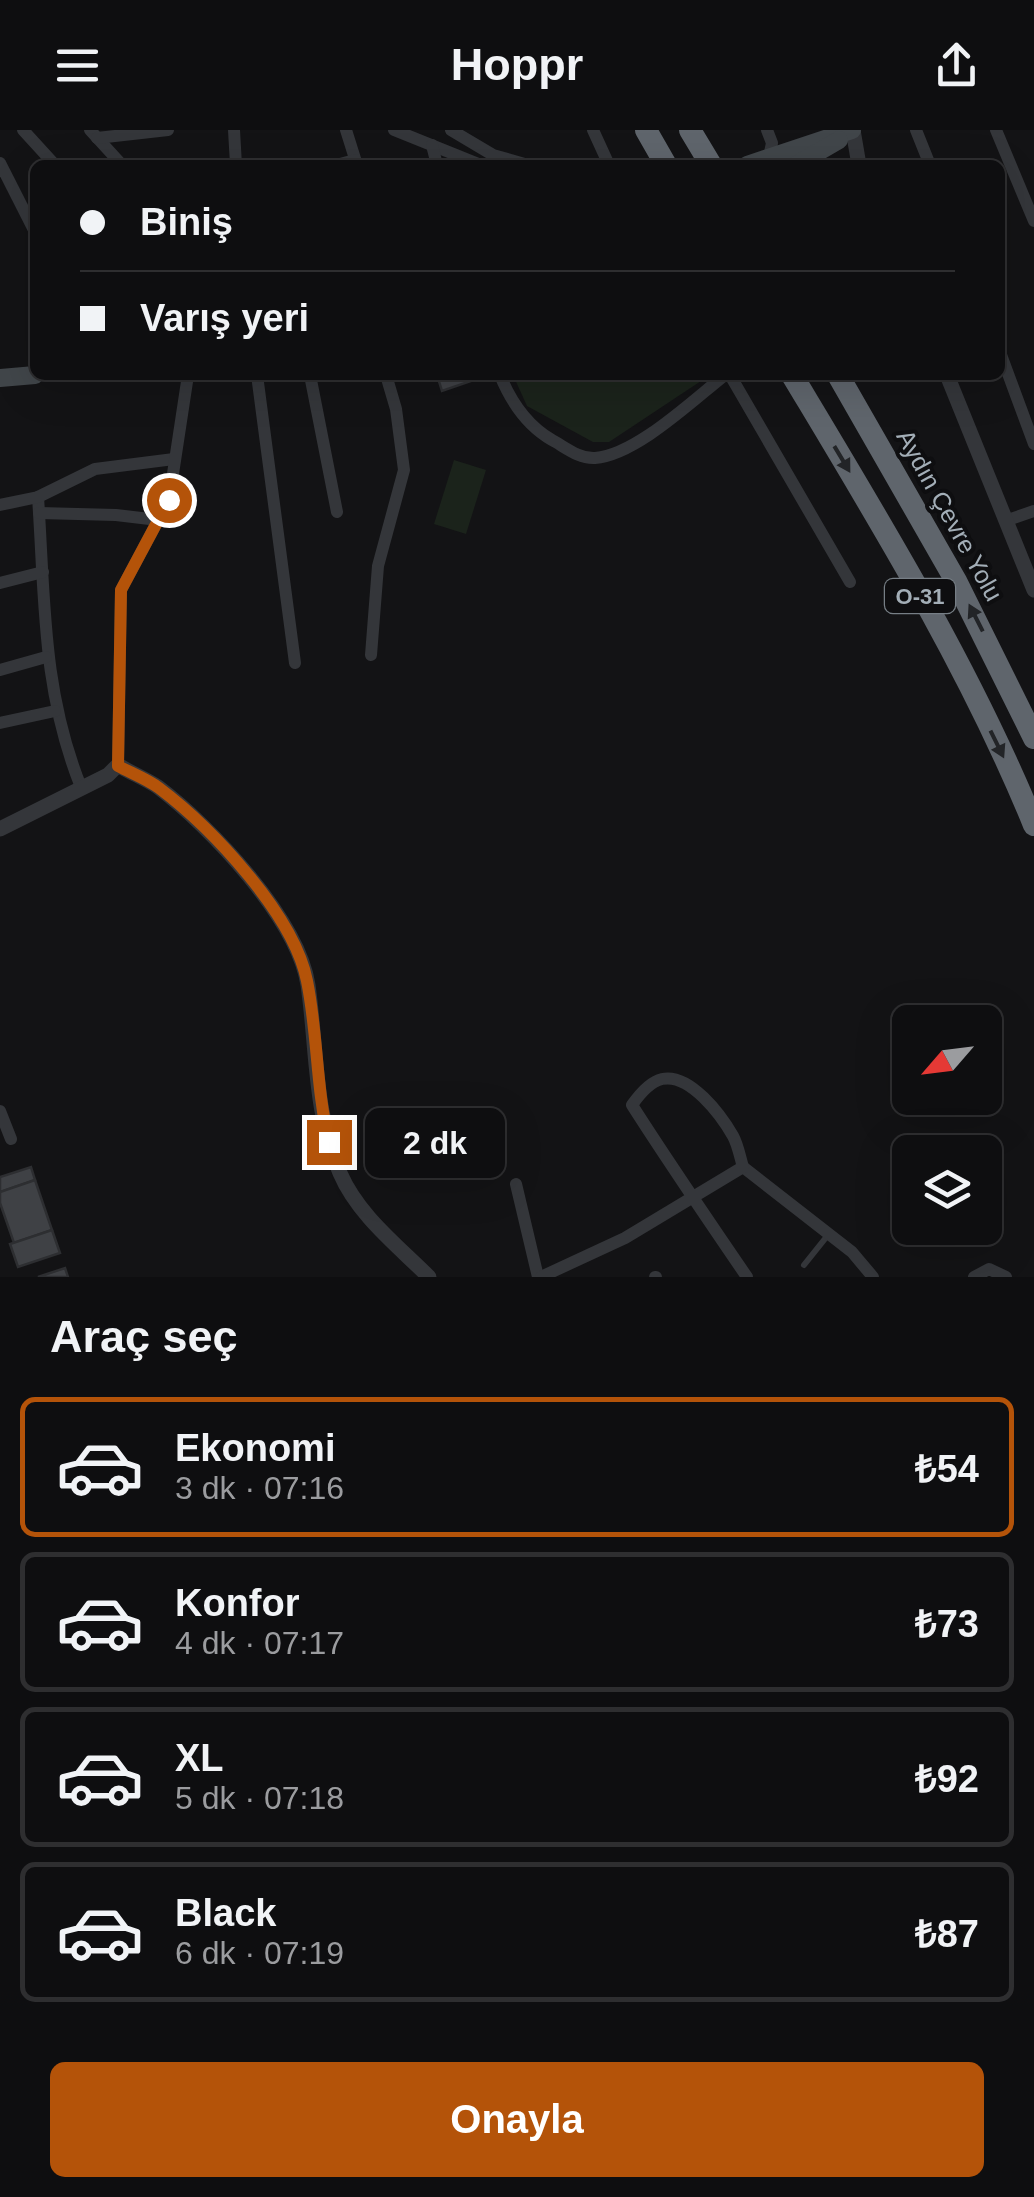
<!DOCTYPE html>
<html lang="tr">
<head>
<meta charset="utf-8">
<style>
	body { margin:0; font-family:Arial,sans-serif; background:#171719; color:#f1f3f6; height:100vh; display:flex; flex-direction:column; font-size:38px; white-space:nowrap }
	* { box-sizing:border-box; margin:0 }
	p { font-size:32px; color:#9b9c9f }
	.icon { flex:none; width:55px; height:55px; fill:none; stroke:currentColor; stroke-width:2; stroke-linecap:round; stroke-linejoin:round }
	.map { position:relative; height:1147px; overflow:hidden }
	.panel { display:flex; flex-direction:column; background:#0e0e10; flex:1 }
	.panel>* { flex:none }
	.top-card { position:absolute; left:30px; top:30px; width:975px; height:220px; border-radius:15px; box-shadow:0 10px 40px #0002,0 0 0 2px #2e2e30; display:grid; align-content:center; height:220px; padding:0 50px; background:#0e0e10 }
	.needle { width:65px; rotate:242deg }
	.buttons { position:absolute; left:892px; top:875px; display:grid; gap:20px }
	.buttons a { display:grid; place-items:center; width:110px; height:110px; border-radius:15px; background:#0e0e10; box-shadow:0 10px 40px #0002,0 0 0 2px #2e2e30; font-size:50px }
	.end { position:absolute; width:45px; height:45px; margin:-22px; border:12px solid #b45309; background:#fff; box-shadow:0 0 0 5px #fff }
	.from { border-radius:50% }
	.bubble { position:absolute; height:70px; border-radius:15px; background:#0e0e10; box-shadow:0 10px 40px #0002,0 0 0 2px #2e2e30; font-size:32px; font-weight:700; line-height:70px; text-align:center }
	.top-card b { display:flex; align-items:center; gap:35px; height:95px; font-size:38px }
	.top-card b+b { border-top:2px solid #2e2e30 }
	.top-card i { width:25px; height:25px; background:#f1f3f6 }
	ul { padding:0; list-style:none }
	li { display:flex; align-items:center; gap:30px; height:140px; margin:0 20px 15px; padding:0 30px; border:5px solid #2e2e30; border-radius:15px }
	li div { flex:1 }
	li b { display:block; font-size:38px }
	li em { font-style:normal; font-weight:700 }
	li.active { border-color:#b45309 }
	li>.icon { width:90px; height:90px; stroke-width:1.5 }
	h2 { padding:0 50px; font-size:45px; line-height:120px }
	.cta { display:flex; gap:20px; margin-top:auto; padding:20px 50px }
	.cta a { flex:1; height:115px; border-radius:15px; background:#b45309; color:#fff; font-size:40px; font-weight:700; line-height:115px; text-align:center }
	header { display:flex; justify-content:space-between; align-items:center; height:130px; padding:0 50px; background:#0e0e10; font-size:45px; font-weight:700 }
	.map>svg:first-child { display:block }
	.green { fill:#1b231b }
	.building { fill:#3f4145; stroke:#2d2e31; stroke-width:2.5 }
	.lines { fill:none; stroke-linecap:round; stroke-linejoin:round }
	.service { stroke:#34363a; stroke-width:6 }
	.minor { stroke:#34363a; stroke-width:12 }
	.tertiary { stroke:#34363a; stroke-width:15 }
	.secondary { stroke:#41464a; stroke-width:18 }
	.motorway { stroke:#5f656c; stroke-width:22 }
	.oneway { fill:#222427 }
	.route { stroke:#b45309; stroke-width:12 }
	.labels { text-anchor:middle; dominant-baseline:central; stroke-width:8; stroke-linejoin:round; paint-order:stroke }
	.shield { fill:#0e0e10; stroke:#767e85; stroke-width:2.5 }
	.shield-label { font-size:22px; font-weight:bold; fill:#a3aeb7 }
	.street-label { font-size:25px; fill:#a3aeb7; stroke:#0e0e10 }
</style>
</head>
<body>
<header><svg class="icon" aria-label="menu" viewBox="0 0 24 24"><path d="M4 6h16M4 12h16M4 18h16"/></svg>Hoppr<svg class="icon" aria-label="share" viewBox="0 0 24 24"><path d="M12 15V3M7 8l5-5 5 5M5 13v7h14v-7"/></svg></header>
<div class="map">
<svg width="1034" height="1147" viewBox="0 0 1034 1147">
	<rect width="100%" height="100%" fill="#131315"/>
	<g class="green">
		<polygon points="513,245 710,245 609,312 593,312 527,276"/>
		<polygon points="454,330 486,340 466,404 434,394"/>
	</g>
	<g class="building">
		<polygon points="437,245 473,245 474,250 442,261"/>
		<polygon points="31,1037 35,1050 0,1062 0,1047"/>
		<polygon points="35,1050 52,1100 14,1113 0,1073 0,1062"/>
		<polygon points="52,1100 60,1123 18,1137 10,1114"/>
		<polygon points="65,1138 68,1147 38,1147"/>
	</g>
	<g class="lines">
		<polyline class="service" points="804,1135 828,1105"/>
		<g class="minor">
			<polyline points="23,0 55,35"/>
			<polyline points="90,0 122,35"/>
			<polyline points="234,0 236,35"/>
			<polyline points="346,0 357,35"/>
			<polyline points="394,0 481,35"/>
			<polyline points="451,0 493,25 528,35"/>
			<polyline points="593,0 609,35"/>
			<polyline points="767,0 772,13 769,27"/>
			<polyline points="916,0 930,35"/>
			<polyline points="996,0 1034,91"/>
			<polyline points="97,8 168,0"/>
			<polyline points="432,15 437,35"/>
			<polyline points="0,33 35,102"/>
			<polyline points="336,35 355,30"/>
			<polyline points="1000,222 1034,314"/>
			<polyline points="257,245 295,533"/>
			<polyline points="310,245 337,382"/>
			<path d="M500 245C511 272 526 295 552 310 565 317 579 329 595 328 636 325 693 270 725 245"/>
			<polyline points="730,245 850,452"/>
			<path d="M38 367C45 470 42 560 81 657"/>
			<polyline points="0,375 38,367 95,339 174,329"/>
			<polyline points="39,383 116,385 158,390"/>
			<polyline points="1005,391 1034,381"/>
			<polyline points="0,453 43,442"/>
			<polyline points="371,525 378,436 404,340 396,279 386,245"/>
			<polyline points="0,540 46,527"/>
			<polyline points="0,593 55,581"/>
			<polyline points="118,635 121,460 169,370 188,245"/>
			<polyline points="0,981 11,1009"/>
			<polyline points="743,1037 852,1122 873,1147"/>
			<polyline points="516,1054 538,1147"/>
			<path d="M541 1147 625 1108 743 1037C740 1027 738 1015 733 1006 721 985 690 943 662 949 649 952 639 965 632 975 669 1033 708 1090 747 1147"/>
			<polyline points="655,1147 656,1147"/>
			<polyline points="974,1147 989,1139 1006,1147"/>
		</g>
		<g class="tertiary">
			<polyline points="853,0 859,35"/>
			<polyline points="947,245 1034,460"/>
			<path d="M0 699 108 645 118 635C131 643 146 649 158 657 211 697 298 789 308 855 317 918 314 984 340 1043 358 1085 397 1115 429 1147"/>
		</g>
		<g class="secondary">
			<polyline points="747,35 852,0"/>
			<polyline points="796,35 839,10"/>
			<polyline points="0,248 35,245"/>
		</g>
		<g class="motorway">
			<polyline points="646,0 666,35"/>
			<polyline points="690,0 711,35"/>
			<path d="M792 245C879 390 970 538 1034 695"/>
			<polyline points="838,245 956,451 1034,608"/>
		</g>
	</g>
	<defs><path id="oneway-solid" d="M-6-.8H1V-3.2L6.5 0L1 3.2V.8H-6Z" transform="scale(2.5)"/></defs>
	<g class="oneway">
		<use href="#oneway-solid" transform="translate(842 329) rotate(59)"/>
		<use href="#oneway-solid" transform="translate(976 488) rotate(-117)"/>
		<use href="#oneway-solid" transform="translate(997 614) rotate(64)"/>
	</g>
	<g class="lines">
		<path class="route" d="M169 370 121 460 118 636C131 643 147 649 159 658 212 698 294 785 307 851 318 905 316 959 329 1012"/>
	</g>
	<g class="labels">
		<rect class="shield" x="885" y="449" width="70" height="34" rx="8"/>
		<g class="shield-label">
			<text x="920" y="466">O-31</text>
		</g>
		<g class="street-label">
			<text transform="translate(950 385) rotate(61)">Aydın Çevre Yolu</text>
		</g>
	</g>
</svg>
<div class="buttons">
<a><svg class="needle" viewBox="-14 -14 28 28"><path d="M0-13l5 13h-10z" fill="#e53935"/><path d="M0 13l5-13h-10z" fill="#9b9c9f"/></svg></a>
<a><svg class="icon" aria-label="layers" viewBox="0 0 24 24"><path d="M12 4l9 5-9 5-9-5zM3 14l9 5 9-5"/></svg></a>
</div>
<i class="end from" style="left:169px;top:370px"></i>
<i class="end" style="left:329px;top:1012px"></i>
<div class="bubble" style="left:365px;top:978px;width:140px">2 dk</div>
<div class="top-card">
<b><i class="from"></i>Biniş</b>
<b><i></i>Varış yeri</b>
</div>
</div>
<section class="panel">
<h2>Araç seç</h2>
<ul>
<li class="active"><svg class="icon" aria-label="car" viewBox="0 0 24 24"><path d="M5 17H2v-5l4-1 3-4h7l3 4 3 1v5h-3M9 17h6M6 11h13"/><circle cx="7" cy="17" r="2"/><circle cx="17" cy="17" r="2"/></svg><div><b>Ekonomi</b><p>3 dk · 07:16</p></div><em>₺54</em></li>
<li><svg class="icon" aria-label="car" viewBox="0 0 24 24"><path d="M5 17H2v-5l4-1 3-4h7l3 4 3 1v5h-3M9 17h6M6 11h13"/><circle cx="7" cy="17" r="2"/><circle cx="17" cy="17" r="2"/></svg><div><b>Konfor</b><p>4 dk · 07:17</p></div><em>₺73</em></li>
<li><svg class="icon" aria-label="car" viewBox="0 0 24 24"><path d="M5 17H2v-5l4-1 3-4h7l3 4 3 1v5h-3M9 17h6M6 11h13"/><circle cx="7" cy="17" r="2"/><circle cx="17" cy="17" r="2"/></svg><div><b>XL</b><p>5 dk · 07:18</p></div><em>₺92</em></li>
<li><svg class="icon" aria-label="car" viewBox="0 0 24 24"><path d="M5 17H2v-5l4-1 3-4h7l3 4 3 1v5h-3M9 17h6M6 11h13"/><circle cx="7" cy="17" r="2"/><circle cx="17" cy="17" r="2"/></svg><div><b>Black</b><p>6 dk · 07:19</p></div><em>₺87</em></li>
</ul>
<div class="cta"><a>Onayla</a></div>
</section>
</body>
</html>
